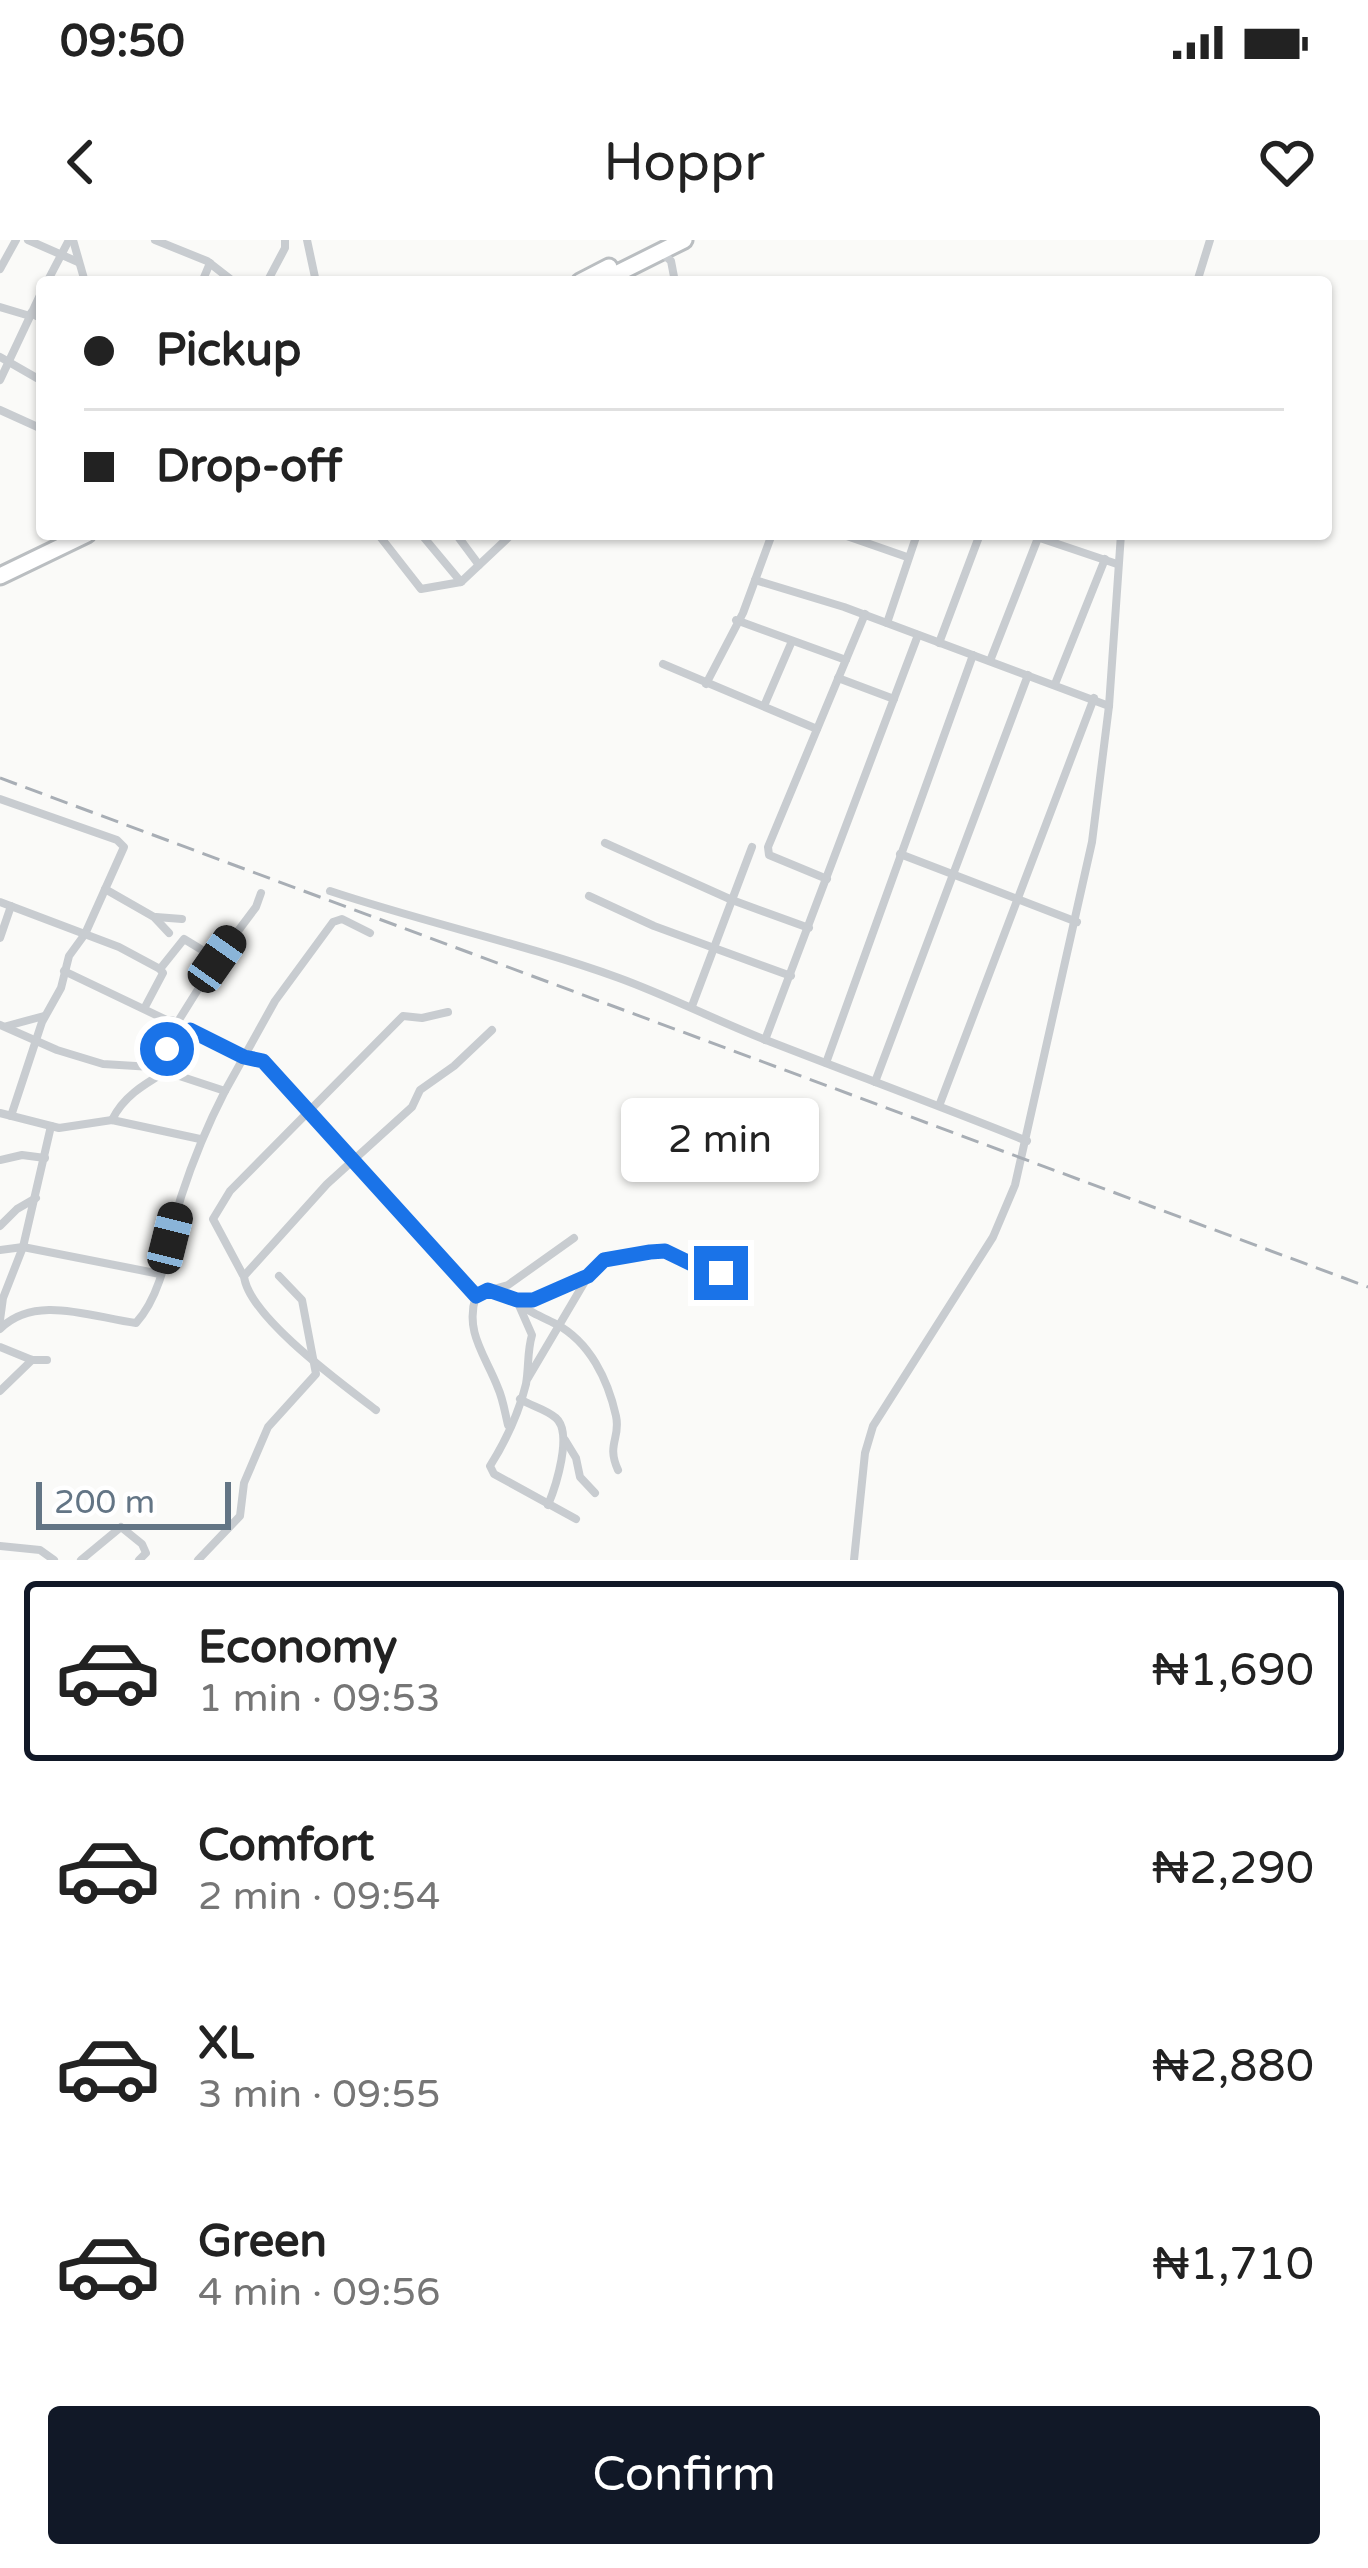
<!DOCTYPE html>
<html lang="en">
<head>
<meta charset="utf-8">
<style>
	body { margin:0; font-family:"Varela Round",sans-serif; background:#f6f6f6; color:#222; height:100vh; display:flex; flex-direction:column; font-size:45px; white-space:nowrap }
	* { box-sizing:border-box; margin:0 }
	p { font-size:39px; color:#767676 }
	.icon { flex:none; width:66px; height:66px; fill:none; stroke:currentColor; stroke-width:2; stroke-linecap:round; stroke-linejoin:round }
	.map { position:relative; height:1320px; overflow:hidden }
	.sheet { display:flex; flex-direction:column; background:#fff; flex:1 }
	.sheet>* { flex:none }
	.guide { position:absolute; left:36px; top:36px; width:1296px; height:264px; border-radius:12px; box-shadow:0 3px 9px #0004; display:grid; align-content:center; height:264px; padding:0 48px; background:#fff }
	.scale { position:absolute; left:36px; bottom:30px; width:195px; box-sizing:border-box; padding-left:12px; border:6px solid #637585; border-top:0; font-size:33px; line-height:42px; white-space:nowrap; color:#637585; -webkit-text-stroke:9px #fff; paint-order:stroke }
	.end { position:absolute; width:54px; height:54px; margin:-27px; border:15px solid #1a73e8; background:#fff; box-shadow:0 0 0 6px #fff }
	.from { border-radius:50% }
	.bubble { position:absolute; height:84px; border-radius:12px; background:#fff; box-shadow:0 3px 9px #0004; font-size:39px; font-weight:600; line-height:84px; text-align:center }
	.car { position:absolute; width:36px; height:72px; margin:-36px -18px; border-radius:15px; box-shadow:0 0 9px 3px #0007; background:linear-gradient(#222 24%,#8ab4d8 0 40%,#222 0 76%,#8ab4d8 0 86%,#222 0) }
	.guide b { display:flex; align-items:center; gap:42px; height:114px; font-size:45px }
	.guide b+b { border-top:3px solid #e0e0e0 }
	.guide i { width:30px; height:30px; background:#222 }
	ul { padding:21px 0 0; list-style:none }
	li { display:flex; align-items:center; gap:36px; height:180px; margin:0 24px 18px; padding:0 24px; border:6px solid transparent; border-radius:12px }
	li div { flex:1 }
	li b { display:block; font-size:45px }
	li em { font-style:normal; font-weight:600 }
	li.selected { border-color:#111827 }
	li>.icon { width:108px; height:108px; stroke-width:1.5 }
	.cta { display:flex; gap:24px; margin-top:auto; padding:24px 48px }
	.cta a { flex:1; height:138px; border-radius:12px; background:#111827; color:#fff; font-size:48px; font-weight:600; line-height:138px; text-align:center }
	.status { display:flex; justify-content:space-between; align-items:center; height:84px; padding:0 60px; background:#fff; direction:ltr }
	.status svg { height:33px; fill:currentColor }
	header { display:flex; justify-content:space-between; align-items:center; height:156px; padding:0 48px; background:#fff; font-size:54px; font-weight:600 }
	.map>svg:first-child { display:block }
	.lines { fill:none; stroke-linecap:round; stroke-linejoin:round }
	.highway-casing { stroke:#babec1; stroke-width:21 }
	.street { stroke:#c8ccd0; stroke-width:8 }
	.highway { stroke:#fff; stroke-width:15 }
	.rail { stroke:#a8aeb5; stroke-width:3; stroke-dasharray:18 9; stroke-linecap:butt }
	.route { stroke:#1a73e8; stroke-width:15 }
</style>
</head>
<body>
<div class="status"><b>09:50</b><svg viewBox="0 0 49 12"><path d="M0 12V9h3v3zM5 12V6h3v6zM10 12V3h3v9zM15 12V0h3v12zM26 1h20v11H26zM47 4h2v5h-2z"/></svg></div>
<header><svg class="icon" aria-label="back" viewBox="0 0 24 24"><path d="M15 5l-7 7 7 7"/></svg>Hoppr<svg class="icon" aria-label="heart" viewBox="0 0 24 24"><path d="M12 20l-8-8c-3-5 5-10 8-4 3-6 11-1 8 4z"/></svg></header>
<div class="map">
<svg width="1368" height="1320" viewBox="0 0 1368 1320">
	<rect width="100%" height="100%" fill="#fafaf8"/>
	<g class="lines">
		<g class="highway-casing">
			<g id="highway">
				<polyline points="580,42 609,27"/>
				<polyline points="600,42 684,0"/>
				<polyline points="0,336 87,294"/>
			</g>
		</g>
		<g class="street">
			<polyline points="28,0 78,22"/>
			<polyline points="73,0 85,42"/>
			<polyline points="155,0 207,21 234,42"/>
			<polyline points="307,0 316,42"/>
			<polyline points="661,12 671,21 675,42"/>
			<polyline points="0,29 16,0"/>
			<polyline points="47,42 69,0"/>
			<polyline points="202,42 210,23"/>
			<polyline points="267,42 285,8 285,0"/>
			<polyline points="1197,42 1210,0"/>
			<polyline points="0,67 30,76"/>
			<polyline points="31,73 42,79"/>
			<polyline points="0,117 42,141"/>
			<polyline points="0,140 42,51"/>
			<polyline points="0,170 42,189"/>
			<polyline points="378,294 421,349 461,342"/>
			<polyline points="421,294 461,342 512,294"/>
			<polyline points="456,294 479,325"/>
			<polyline points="841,294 907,317"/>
			<polyline points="1028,294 1117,324"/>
			<polyline points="755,340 844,367 1109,466"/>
			<polyline points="736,380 846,420"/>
			<polyline points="887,383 917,294"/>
			<polyline points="939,403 980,294"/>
			<polyline points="990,421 1038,298"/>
			<polyline points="663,424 817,489"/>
			<polyline points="838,438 894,459"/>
			<polyline points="706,444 743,373 772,294"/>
			<polyline points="1055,444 1105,319"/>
			<polyline points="764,466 792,401"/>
			<polyline points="0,559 117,600 124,607 85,694 69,716 61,748 42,782 11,876"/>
			<polyline points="605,603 732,660 809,688"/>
			<polyline points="900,614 1077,682"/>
			<polyline points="827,639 769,615 768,607 865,374"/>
			<polyline points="105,649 154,677 169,693"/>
			<path d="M330 651C426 683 525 704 619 738 671 757 719 782 771 802 856 835 942 867 1027 901"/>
			<polyline points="589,656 654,686 791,736"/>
			<polyline points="0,662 119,707 160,729"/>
			<polyline points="156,677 182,679"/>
			<polyline points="0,698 11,666"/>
			<polyline points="64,731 244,817 263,821 476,1056"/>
			<polyline points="692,766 752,607"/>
			<polyline points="145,767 163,733 160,729 184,699 217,719 256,667 261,653"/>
			<polyline points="177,783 217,719"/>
			<polyline points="0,785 57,810 103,824 152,827 225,851 275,761 333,682 342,679 370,693"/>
			<polyline points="7,786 44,776"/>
			<polyline points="765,800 918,395"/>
			<polyline points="826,823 973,415"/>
			<polyline points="152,827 168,805 172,780"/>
			<polyline points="875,842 1028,435"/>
			<polyline points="939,866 1094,458"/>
			<polyline points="0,873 59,888 112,880 200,899"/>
			<path d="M112 880C123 857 143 845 165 832L168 805 190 790"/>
			<polyline points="0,920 22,915 45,918"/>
			<polyline points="0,986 17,969 36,958"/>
			<polyline points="0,1010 23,1007 160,1034"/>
			<polyline points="243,1035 213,979 230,951 403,776 422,778 448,772"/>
			<polyline points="490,1050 508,1045 574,998"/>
			<polyline points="476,1056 488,1050 517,1061 533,1060 588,1036 604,1020 650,1012 665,1011 698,1027 721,1033"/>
			<path d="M476 1056C464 1092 486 1116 498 1148 503 1159 505 1173 508 1185"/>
			<polyline points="0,1080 3,1058 23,1007 51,886"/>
			<path d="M0 1089C35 1053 94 1078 136 1083 165 1051 169 997 181 957 193 920 207 886 225 851"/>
			<polyline points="0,1107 32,1120 47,1120"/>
			<polyline points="528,1138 587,1038"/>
			<polyline points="0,1151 32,1120"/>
			<path d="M520 1159C531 1166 546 1169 556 1178 573 1193 556 1246 548 1265"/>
			<path d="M376 1170C342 1144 248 1076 244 1036L327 944 412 867 420 850 454 826 492 790"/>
			<polyline points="565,1200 576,1218 580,1237 595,1253"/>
			<path d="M576 1279 494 1234 490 1226C505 1202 519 1172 526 1144 529 1127 527 1112 532 1095L517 1061C529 1073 541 1076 556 1084 590 1102 608 1140 616 1176 621 1198 606 1204 618 1230"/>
			<polyline points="0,1306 40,1310 54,1320"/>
			<polyline points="81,1320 121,1287 142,1304 146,1313 139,1320"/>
			<polyline points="198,1320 240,1276 244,1243 268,1187 316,1134 302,1060 279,1036"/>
			<polyline points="854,1320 865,1213 873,1186 993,997 1015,945 1092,602 1109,466 1121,294"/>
		</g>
		<use href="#highway" class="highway"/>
		<polyline class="rail" points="0,538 1368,1047"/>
	</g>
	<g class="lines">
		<polyline class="route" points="167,809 177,795 190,790 244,817 263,821 476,1056 488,1050 517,1060 533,1060 588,1036 604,1020 650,1012 665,1011 698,1027 721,1033"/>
	</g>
</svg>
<div class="scale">200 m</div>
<i class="end from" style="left:167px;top:809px"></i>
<i class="end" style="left:721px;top:1033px"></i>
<div class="bubble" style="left:621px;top:858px;width:198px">2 min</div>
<i class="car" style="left:217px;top:719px;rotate:35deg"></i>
<i class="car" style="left:170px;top:998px;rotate:14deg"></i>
<div class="guide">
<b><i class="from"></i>Pickup</b>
<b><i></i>Drop-off</b>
</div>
</div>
<section class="sheet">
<ul>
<li class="selected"><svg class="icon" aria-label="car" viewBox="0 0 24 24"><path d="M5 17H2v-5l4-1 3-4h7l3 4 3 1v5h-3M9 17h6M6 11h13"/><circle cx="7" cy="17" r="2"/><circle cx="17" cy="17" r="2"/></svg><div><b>Economy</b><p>1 min · 09:53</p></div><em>₦1,690</em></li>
<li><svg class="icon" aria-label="car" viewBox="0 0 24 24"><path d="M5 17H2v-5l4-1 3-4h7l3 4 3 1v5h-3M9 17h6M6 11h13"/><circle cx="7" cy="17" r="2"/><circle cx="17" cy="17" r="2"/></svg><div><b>Comfort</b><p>2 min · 09:54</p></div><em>₦2,290</em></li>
<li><svg class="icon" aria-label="car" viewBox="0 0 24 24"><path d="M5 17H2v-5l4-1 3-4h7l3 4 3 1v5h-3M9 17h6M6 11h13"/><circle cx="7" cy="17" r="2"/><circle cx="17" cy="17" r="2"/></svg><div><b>XL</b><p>3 min · 09:55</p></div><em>₦2,880</em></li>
<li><svg class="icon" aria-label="car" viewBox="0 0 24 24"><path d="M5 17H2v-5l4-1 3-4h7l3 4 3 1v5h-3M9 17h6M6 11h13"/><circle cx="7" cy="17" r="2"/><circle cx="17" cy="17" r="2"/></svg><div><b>Green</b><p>4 min · 09:56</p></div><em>₦1,710</em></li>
</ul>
<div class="cta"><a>Confirm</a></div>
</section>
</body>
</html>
